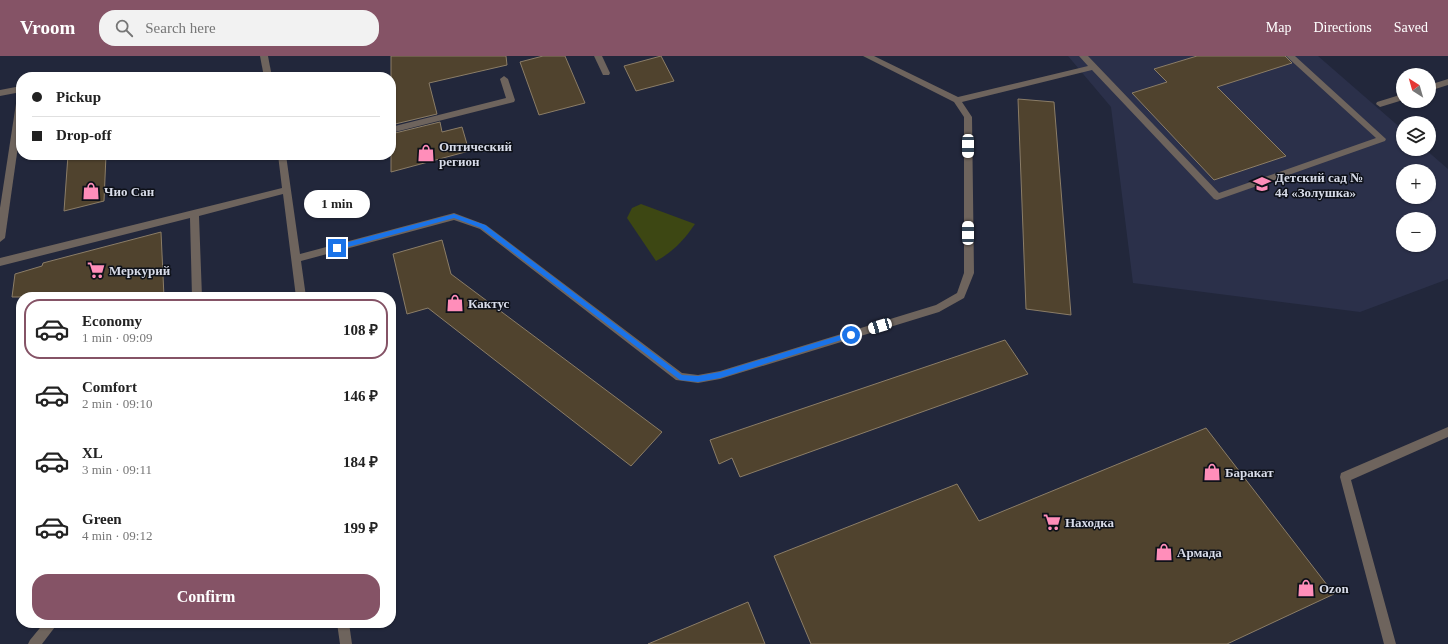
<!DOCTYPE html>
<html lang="en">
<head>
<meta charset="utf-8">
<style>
	body { margin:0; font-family:"Times New Roman",serif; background:#f2f2f2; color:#222; height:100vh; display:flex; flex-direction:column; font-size:15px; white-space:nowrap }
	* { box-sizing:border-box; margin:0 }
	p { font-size:13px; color:#767676 }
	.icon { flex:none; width:22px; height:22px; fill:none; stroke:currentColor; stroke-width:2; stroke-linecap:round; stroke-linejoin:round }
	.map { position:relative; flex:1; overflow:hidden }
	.details { position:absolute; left:16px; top:236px; width:380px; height:336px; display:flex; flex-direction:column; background:#fff; border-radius:16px; box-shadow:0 1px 3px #0004 }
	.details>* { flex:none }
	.top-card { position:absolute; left:16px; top:16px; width:380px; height:88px; border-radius:16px; box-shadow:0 1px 3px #0004; display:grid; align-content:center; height:88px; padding:0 16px; background:#fff }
	.needle { width:26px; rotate:323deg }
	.buttons { position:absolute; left:1396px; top:12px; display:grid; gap:8px }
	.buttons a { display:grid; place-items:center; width:40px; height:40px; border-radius:50%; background:#fff; box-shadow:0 1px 3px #0004; font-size:20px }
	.end { position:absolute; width:18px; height:18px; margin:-9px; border:5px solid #1a73e8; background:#fff; box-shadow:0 0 0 2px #fff }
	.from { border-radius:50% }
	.bubble { position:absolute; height:28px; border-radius:14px; background:#fff; box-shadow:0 1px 3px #0004; font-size:13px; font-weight:800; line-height:28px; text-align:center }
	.car { position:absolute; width:12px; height:24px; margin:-12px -6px; border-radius:5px; box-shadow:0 0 3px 1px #0007; background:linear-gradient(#fff 24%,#345 0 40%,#fff 0 76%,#345 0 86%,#fff 0) }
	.top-card b { display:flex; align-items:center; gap:14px; height:38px; font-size:15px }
	.top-card b+b { border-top:1px solid #e0e0e0 }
	.top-card i { width:10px; height:10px; background:#222 }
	ul { padding:7px 0 0; list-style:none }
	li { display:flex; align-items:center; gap:12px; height:60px; margin:0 8px 6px; padding:0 8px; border:2px solid transparent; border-radius:16px }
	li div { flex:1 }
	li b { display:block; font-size:15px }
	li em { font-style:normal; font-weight:800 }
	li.active { border-color:#855366 }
	li>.icon { width:36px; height:36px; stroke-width:1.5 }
	.primary-button { display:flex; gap:8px; margin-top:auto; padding:8px 16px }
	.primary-button a { flex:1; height:46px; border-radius:16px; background:#855366; color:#fff; font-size:16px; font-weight:800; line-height:46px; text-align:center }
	header { display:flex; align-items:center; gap:24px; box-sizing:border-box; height:56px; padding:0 20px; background:#855366; color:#fff }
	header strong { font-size:19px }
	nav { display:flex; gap:22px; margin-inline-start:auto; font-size:14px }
	.search { width:280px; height:36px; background:#f2f2f2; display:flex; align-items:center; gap:10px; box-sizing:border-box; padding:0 14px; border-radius:16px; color:#767676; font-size:15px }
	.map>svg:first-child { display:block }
	.built { fill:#2b304a; fill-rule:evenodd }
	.green { fill:#3d4713 }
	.building { fill:#50432e; stroke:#8b7d67 }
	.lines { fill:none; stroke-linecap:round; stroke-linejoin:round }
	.minor { fill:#6e645d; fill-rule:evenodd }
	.route { fill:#1a73e8 }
	.labels { text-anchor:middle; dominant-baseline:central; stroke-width:3; stroke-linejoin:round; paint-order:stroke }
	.poi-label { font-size:13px; font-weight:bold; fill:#d8dce9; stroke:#0e1119; text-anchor:start }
</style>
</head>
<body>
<header>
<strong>Vroom</strong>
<div class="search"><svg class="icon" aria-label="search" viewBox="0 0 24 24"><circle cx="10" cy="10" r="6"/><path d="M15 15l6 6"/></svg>Search here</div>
<nav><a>Map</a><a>Directions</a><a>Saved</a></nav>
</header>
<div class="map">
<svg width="1448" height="588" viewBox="0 0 1448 588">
	<rect width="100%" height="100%" fill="#22273b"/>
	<path class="built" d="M1068 0H1318L1403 74V93H1425L1448 113V223L1360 256 1133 227 1111 51ZM1403 115H1429V141H1403ZM1403 163H1429V189H1403Z"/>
	<path class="green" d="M641 148 695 168C684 184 673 196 656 205L627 162 632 152Z"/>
	<g class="building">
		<polygon points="391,0 506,0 507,9 429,27 437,58 391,69"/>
		<polygon points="543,0 565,0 585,47 539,59 520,6"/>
		<polygon points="661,0 674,25 636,35 624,10"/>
		<polygon points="1197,0 1285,0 1292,7 1217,31 1286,100 1214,124 1132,37 1167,26 1154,13"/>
		<polygon points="1018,43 1054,46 1071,259 1026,253"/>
		<polygon points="440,66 442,76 462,71 469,95 391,116 391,78"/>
		<polygon points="68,99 106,99 104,145 64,155"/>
		<polygon points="161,176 164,241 12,241 15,218 42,210 43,207"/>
		<polygon points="442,184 451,218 662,376 631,410 428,252 407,258 393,198"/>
		<polygon points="1005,284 1028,318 740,421 732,402 719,408 710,384"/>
		<polygon points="1206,372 1334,538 1227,588 811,588 774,500 957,428 979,465"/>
		<polygon points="748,546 765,588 648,588"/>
	</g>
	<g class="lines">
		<g class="minor">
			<polygon points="260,0 268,0 272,21 264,21"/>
			<polygon points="594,0 602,0 610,17 609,19 603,19"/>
			<polygon points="863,0 874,0 958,41 1088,10 1079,0 1088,0 1219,137 1376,82 1286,0 1295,0 1386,83 1385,85 1217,144 1214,143 1092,14 962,46 972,61 974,217 964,242 939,256 720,323 698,327 676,324 480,173 454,164 301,205 306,241 296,241 283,138 199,160 202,241 192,241 190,162 0,210 0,202 282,132 278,99 286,99 300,198 454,157 486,169 682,317 698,319 720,315 936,249 957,237 964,217 964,61 954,46"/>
			<polygon points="504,20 508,23 515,44 514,46 391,77 391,71 506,42 500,23"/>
			<polygon points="1448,23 1448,29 1429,35 1429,29"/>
			<polygon points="21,30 21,36 0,40 0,34"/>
			<polygon points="21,38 21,69 5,182 0,186 0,152 17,41"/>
			<polygon points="1403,38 1403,44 1380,51 1376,48 1377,46"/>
			<polygon points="1448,371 1448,381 1351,424 1396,588 1384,588 1340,421 1341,417"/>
			<polygon points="44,567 58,567 42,588 28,588 30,584"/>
			<polygon points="337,567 349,567 352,588 340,588"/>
		</g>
	</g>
	<polygon class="route" points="454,158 485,169 682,319 698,320 720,316 851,276 855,279 851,281 720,322 698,326 680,324 481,172 454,162 337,194 334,192 337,189"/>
	<defs>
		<g id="shop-bare" transform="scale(1.38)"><path d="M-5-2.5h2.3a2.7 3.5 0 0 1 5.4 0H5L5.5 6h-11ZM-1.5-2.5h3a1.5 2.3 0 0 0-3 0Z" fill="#ff8eba" stroke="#0e1119" stroke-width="2.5" paint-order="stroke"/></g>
		<g id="school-bare" transform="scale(1.38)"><path d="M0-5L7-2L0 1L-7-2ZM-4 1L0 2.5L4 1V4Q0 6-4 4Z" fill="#ff8eba" stroke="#0e1119" stroke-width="2.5" paint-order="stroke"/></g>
		<g id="supermarket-bare" transform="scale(1.38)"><path d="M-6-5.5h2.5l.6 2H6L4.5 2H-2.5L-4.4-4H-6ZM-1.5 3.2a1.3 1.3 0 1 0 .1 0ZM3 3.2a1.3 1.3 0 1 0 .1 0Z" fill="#ff8eba" stroke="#0e1119" stroke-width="2.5" paint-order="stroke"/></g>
	</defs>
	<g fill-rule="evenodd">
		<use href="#shop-bare" x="426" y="97"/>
		<use href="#school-bare" x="1262" y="128"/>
		<use href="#shop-bare" x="91" y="135"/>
		<use href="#supermarket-bare" x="96" y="214"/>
		<use href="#shop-bare" x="455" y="247"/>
		<use href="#shop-bare" x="1212" y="416"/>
		<use href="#supermarket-bare" x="1052" y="466"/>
		<use href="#shop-bare" x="1164" y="496"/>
		<use href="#shop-bare" x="1306" y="532"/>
	</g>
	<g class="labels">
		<g class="poi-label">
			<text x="439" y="90">Оптический<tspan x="439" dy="15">регион</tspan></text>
			<text x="1275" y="121">Детский сад №<tspan x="1275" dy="15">44 «Золушка»</tspan></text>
			<text x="104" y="135">Чио Сан</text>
			<text x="109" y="214">Меркурий</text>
			<text x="468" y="247">Кактус</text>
			<text x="1225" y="416">Баракат</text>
			<text x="1065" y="466">Находка</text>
			<text x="1177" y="496">Армада</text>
			<text x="1319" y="532">Ozon</text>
		</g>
	</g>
</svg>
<div class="buttons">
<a><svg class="needle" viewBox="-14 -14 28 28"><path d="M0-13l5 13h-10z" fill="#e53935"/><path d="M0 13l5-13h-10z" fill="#767676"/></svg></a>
<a><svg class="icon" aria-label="layers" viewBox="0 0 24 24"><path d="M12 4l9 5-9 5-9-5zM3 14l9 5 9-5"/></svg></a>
<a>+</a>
<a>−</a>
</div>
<i class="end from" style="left:851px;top:279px"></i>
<i class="end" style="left:337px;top:192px"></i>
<div class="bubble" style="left:304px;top:134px;width:66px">1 min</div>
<i class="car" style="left:968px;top:90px;rotate:180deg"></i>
<i class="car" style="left:968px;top:177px;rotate:0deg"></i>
<i class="car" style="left:880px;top:270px;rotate:253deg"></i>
<div class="top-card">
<b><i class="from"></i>Pickup</b>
<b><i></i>Drop-off</b>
</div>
<section class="details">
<ul>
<li class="active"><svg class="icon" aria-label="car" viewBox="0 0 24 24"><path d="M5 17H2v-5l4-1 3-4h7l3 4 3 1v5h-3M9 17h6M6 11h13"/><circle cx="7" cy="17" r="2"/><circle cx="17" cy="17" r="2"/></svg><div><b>Economy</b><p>1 min · 09:09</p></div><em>108 ₽</em></li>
<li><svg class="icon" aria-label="car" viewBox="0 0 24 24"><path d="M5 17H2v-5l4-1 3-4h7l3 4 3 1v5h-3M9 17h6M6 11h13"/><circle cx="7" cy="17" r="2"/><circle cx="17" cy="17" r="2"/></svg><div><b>Comfort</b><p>2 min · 09:10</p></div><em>146 ₽</em></li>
<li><svg class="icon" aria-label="car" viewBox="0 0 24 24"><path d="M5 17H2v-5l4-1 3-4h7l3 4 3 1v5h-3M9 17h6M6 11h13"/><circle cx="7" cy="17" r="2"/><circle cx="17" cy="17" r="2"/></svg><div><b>XL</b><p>3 min · 09:11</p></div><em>184 ₽</em></li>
<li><svg class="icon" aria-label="car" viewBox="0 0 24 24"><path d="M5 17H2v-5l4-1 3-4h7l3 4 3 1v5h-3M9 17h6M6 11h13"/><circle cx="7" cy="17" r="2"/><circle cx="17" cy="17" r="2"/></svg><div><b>Green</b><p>4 min · 09:12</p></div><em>199 ₽</em></li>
</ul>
<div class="primary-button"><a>Confirm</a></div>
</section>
</div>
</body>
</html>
